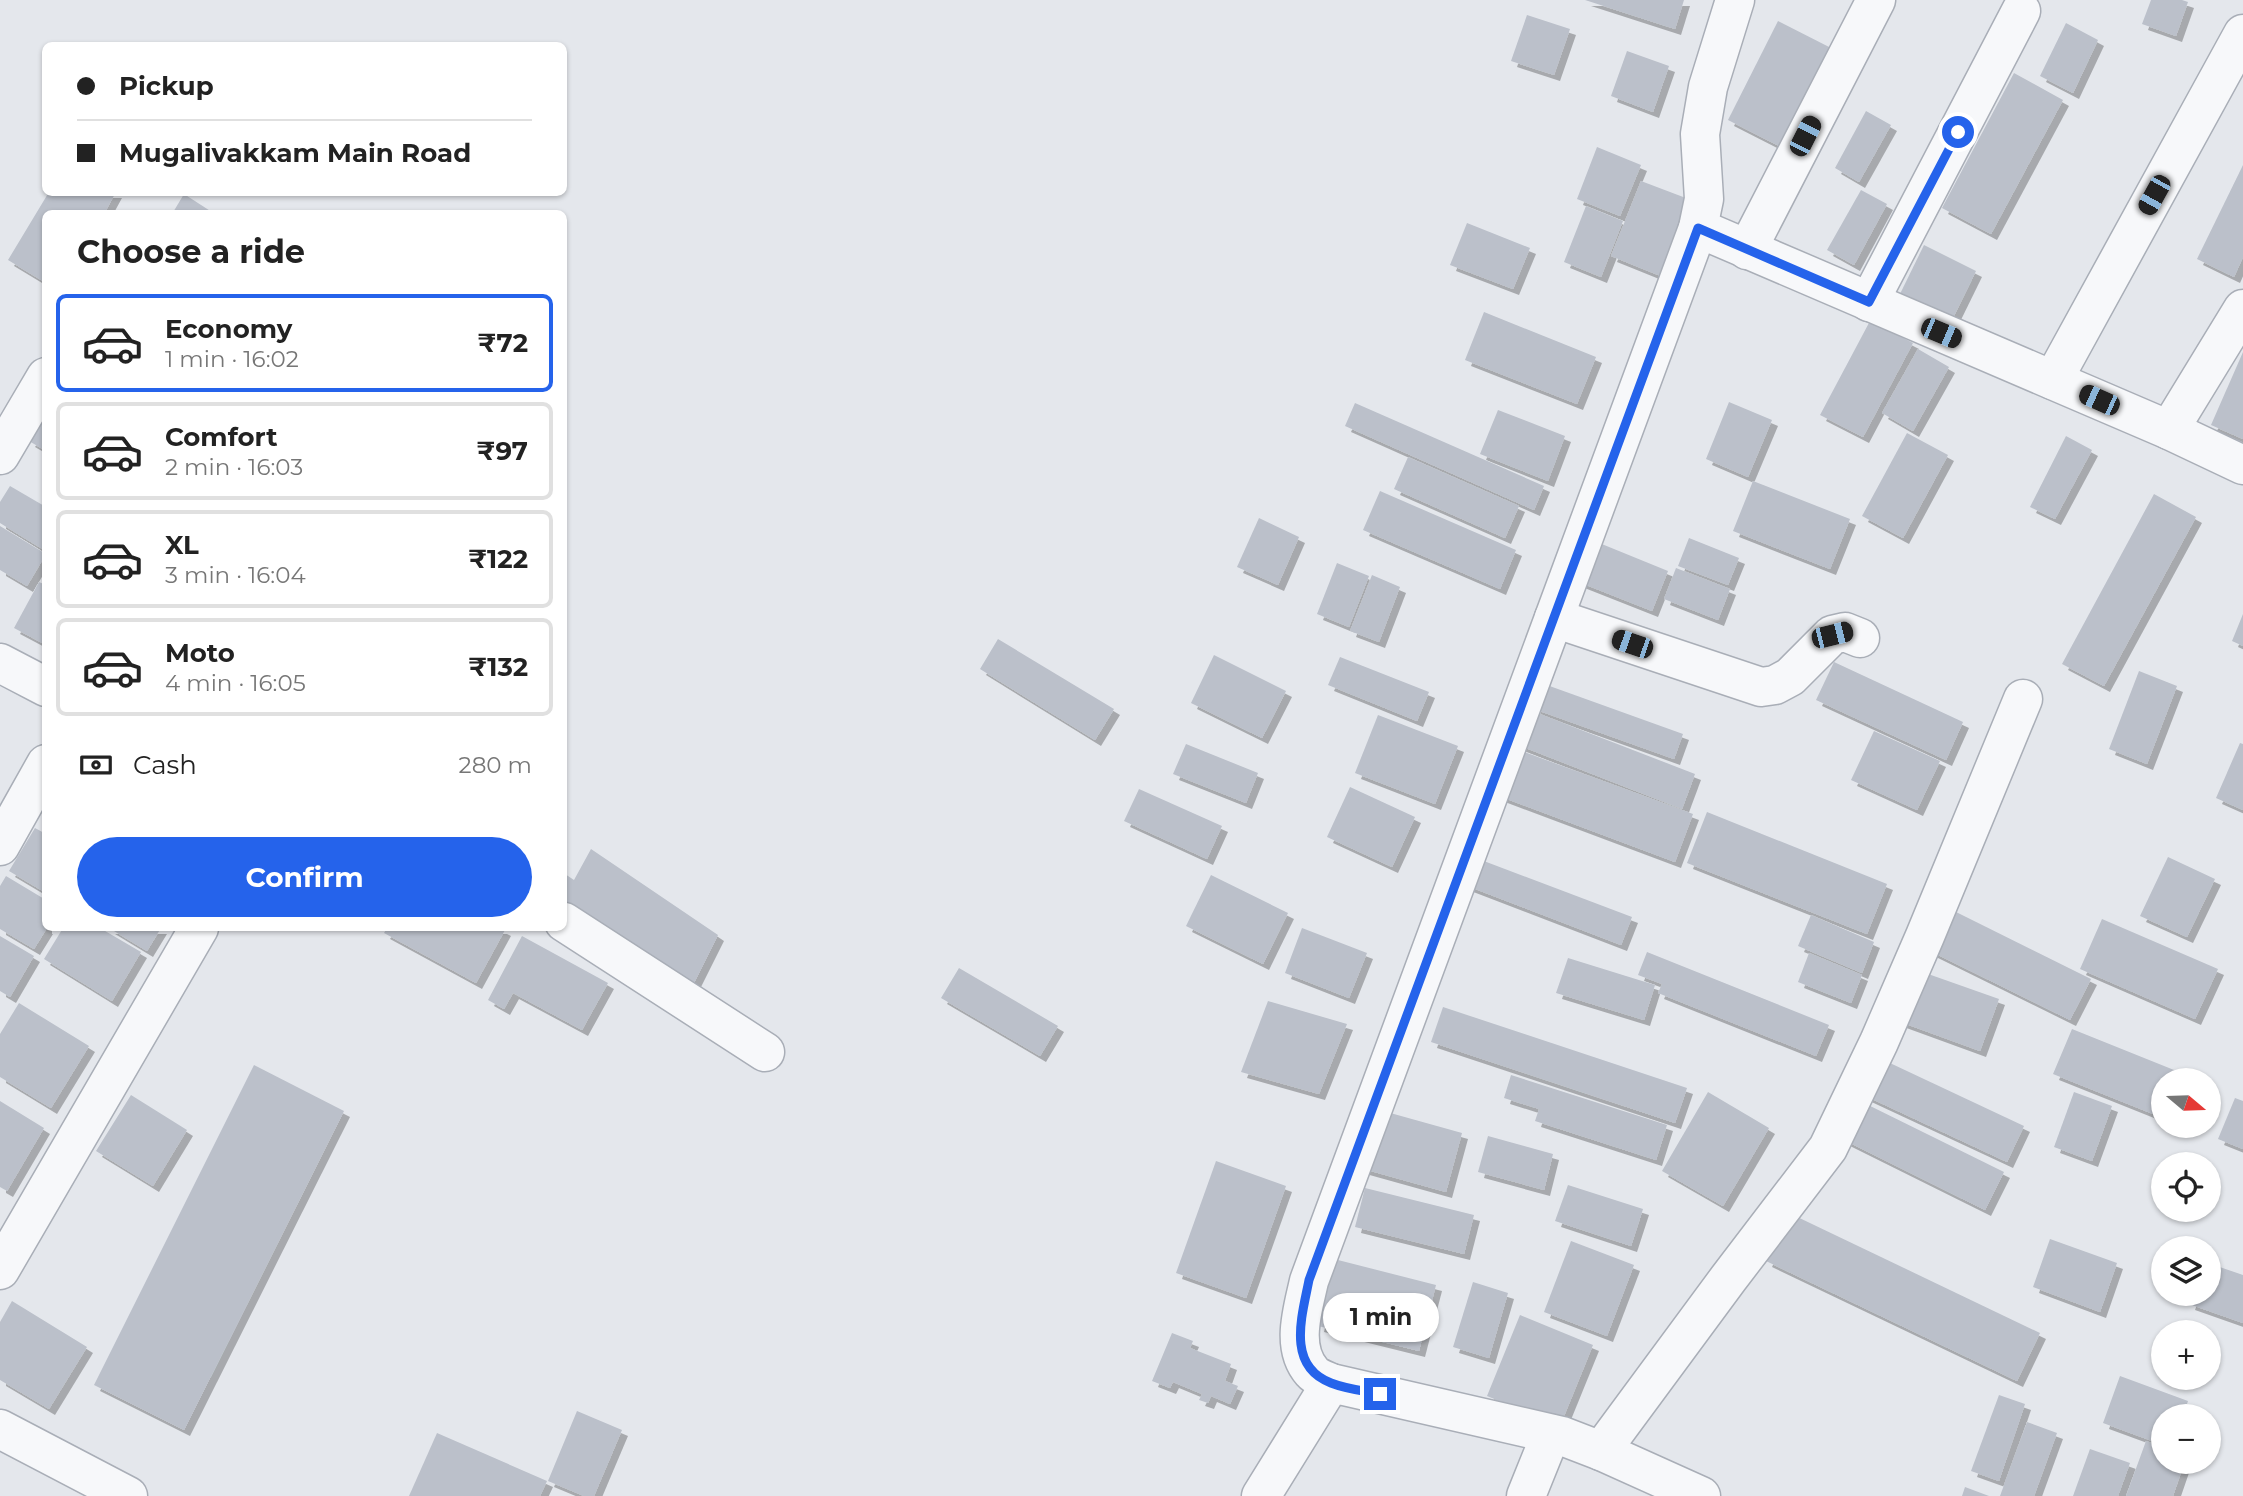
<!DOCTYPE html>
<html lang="en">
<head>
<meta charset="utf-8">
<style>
	body { margin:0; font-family:Montserrat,sans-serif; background:#f6f6f6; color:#222; height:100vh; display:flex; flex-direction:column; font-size:26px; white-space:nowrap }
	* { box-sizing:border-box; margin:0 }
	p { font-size:23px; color:#767676 }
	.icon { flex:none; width:38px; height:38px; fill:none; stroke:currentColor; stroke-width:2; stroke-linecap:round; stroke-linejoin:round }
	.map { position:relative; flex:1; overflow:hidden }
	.sheet { position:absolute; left:42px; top:210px; width:525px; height:721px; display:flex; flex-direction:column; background:#fff; border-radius:10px; box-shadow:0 2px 5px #0004 }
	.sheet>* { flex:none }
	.hud { position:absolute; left:42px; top:42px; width:525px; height:154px; border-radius:10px; box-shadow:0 2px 5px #0004; display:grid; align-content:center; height:154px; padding:0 35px; background:#fff }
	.needle { width:46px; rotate:109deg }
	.buttons { position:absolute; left:2151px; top:1068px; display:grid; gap:14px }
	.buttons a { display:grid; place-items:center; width:70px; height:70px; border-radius:50%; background:#fff; box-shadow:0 2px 5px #0004; font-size:35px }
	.end { position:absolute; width:32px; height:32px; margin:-16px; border:9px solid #2563eb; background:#fff; box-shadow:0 0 0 4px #fff }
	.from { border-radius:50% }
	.bubble { position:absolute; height:49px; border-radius:24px; background:#fff; box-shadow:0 2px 5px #0004; font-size:23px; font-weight:700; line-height:49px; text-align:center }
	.car { position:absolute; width:21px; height:42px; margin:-21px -10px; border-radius:9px; box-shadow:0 0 5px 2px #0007; background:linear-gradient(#222 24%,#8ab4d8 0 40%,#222 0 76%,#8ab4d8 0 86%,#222 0) }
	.hud b { display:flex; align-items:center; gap:24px; height:66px; font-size:26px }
	.hud b+b { border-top:2px solid #e0e0e0 }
	.hud i { width:18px; height:18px; background:#222 }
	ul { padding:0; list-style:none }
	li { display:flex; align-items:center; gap:21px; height:98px; margin:0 14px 10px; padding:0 21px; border:4px solid #e0e0e0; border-radius:10px }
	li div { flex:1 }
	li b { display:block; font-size:26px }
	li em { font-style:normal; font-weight:700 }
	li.selected { border-color:#2563eb }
	li>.icon { width:63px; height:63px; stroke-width:1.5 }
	h2 { padding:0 35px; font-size:32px; line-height:84px }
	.pay { display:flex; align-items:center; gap:18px; height:77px; padding:0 35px; font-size:26px }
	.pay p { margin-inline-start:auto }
	.primary-button { display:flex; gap:14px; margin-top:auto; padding:14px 35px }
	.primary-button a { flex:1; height:80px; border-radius:42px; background:#2563eb; color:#fff; font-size:28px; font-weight:700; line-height:80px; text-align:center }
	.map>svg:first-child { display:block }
	.building { fill:#bbc0ca; filter:url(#shadow) }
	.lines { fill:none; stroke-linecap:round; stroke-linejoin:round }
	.street-casing { stroke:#a9aeb7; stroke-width:41 }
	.street { stroke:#f7f8fa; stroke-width:38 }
	.route { stroke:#2563eb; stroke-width:9 }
</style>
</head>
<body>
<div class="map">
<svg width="2243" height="1496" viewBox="0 0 2243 1496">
	<defs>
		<filter id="shadow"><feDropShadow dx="6" dy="6" stdDeviation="0" flood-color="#0004"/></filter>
	</defs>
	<rect width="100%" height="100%" fill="#e4e7ec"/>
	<g class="building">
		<polygon points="1585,0 1684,0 1675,29"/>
		<polygon points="2151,0 2182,0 2188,2 2176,36 2142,24"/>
		<polygon points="1527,15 1570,29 1554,75 1511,61"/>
		<polygon points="1778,21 1835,50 1785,149 1728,120"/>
		<polygon points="2066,23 2098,40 2073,93 2040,76"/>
		<polygon points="1627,51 1669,66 1653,112 1611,96"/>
		<polygon points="2014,73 2063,100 1991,234 1942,208"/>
		<polygon points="1866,111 1891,125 1859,182 1835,168"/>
		<polygon points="1597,147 1641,165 1620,216 1577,199"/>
		<polygon points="2243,165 2243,257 2234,277 2197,259"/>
		<polygon points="1641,181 1699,203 1668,279 1611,256"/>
		<polygon points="1861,190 1887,204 1854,265 1827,250"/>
		<polygon points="49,192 116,192 104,214 46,214 46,283 8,260"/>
		<polygon points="184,194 215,214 172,214"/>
		<polygon points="1586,206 1623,221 1601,277 1564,262"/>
		<polygon points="1467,223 1530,248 1513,289 1450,265"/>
		<polygon points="1924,245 1976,271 1951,322 1899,296"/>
		<polygon points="1484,312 1596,357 1577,404 1465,360"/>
		<polygon points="1870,321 1913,343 1863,437 1820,415"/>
		<polygon points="1918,349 1949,367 1913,431 1882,413"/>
		<polygon points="2243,352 2243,439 2211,425"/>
		<polygon points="1729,402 1772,420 1748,477 1706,459"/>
		<polygon points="1355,403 1544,486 1534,510 1345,426"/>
		<polygon points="1498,410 1565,436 1548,481 1480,454"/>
		<polygon points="46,415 46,451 29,441"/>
		<polygon points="1907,433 1948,455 1903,538 1862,516"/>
		<polygon points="2066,436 2092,450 2055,519 2030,507"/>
		<polygon points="1408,457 1519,506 1505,538 1394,489"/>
		<polygon points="1753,481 1850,519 1830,569 1733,531"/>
		<polygon points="10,486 46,507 44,550 0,523 0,502"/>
		<polygon points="1380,491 1516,550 1500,589 1363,530"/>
		<polygon points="2154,494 2196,517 2104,686 2062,664"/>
		<polygon points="1259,518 1299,537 1278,585 1237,567"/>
		<polygon points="0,526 46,554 27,586 0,570"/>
		<polygon points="1587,538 1668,571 1652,611 1571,579"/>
		<polygon points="1689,538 1739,558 1728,585 1678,566"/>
		<polygon points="1337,563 1369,576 1349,627 1317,614"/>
		<polygon points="1676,568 1730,589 1718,620 1664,599"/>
		<polygon points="1372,575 1400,587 1379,642 1350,631"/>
		<polygon points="39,582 46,585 46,645 14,628"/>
		<polygon points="2243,614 2243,646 2232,641"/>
		<polygon points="998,639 1114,709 1095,740 980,669"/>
		<polygon points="1214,655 1286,691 1262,738 1191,703"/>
		<polygon points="1340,657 1429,692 1417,721 1328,685"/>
		<polygon points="1834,662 1963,722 1946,760 1816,700"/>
		<polygon points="2139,671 2177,686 2147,764 2109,749"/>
		<polygon points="1544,684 1683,734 1674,759 1534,709"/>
		<polygon points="1532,711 1695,774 1682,809 1518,745"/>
		<polygon points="1378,715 1458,746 1435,804 1355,773"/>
		<polygon points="1874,731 1940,761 1917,810 1851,780"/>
		<polygon points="2240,743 2243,744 2243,810 2216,798"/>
		<polygon points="1186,744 1258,773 1246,803 1173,774"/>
		<polygon points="1516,749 1693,814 1675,862 1499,796"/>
		<polygon points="1350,787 1415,817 1392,867 1327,837"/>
		<polygon points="1139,789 1222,826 1207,859 1124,821"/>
		<polygon points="1707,812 1887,884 1867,934 1687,863"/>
		<polygon points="35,828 46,834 46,893 9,871"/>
		<polygon points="591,849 718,935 690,991 564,914 564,877 565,874 574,880"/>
		<polygon points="1468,855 1632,917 1621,945 1457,882"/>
		<polygon points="2168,857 2215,879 2187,937 2140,916"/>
		<polygon points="1211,875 1288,913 1263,964 1186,926"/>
		<polygon points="6,876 46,900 46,928 47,928 34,949 0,929 0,886"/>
		<polygon points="1948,908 2091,979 2070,1020 1928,950"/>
		<polygon points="1811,915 1874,942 1862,973 1798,946"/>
		<polygon points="2102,919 2218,969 2195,1019 2080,969"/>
		<polygon points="63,928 100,928 141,952 112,1001 44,959"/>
		<polygon points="109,928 161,928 147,951"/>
		<polygon points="387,928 501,928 505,930 476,983 384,933"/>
		<polygon points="1302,928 1367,953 1349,998 1285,973"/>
		<polygon points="0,936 34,956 10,997 0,991"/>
		<polygon points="522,936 608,983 582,1030 513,993 504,1009 488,1000"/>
		<polygon points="1647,952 1829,1025 1816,1056 1658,993 1662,984 1638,975"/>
		<polygon points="1809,953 1862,975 1851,1003 1798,982"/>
		<polygon points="1568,958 1655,985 1644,1020 1556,993"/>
		<polygon points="959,968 1058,1026 1040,1056 941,998"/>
		<polygon points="1914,969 1999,999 1980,1051 1895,1020"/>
		<polygon points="1268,1001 1347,1024 1319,1094 1241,1072"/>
		<polygon points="19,1003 89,1046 51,1108 0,1077 0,1034"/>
		<polygon points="1443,1007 1687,1088 1675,1123 1431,1042"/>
		<polygon points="2072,1029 2184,1074 2181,1080 2163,1080 2163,1118 2053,1074"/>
		<polygon points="1875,1056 2024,1126 2007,1162 1857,1092"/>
		<polygon points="254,1065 344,1111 184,1430 94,1385"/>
		<polygon points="1511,1075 1667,1125 1656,1160 1535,1121 1539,1109 1504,1098"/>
		<polygon points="1708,1092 1769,1128 1723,1206 1662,1171"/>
		<polygon points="2074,1092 2112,1106 2092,1161 2054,1147"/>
		<polygon points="131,1095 187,1130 153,1186 96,1151"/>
		<polygon points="2235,1098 2243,1101 2243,1149 2218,1139"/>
		<polygon points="1856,1099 2004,1172 1985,1210 1838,1137"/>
		<polygon points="0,1101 44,1128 7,1191 0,1187"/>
		<polygon points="1376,1109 1462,1133 1446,1192 1360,1168"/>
		<polygon points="1488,1136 1553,1154 1544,1190 1478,1172"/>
		<polygon points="1216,1161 1286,1186 1246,1298 1176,1273"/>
		<polygon points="1568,1185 1643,1209 1631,1246 1555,1221"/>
		<polygon points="1365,1188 1474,1215 1464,1254 1355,1227"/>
		<polygon points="1789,1213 2040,1333 2017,1381 1766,1261"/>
		<polygon points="2050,1239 2117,1263 2100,1312 2033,1287"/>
		<polygon points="1571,1241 1634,1265 1607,1336 1544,1312"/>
		<polygon points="1334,1259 1436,1285 1419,1351 1318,1326"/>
		<polygon points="2208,1263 2243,1275 2243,1323 2189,1304 2193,1293 2208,1293"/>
		<polygon points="1473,1282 1508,1293 1489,1358 1453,1347"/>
		<polygon points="12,1301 87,1347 49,1409 0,1380 0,1322"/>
		<polygon points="1520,1315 1593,1345 1560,1426 1487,1396"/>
		<polygon points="1172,1333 1193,1341 1190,1348 1231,1364 1225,1381 1238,1386 1230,1404 1211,1396 1208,1403 1199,1400 1202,1394 1173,1382 1170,1388 1152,1381"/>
		<polygon points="2120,1376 2188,1401 2183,1416 2163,1416 2163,1445 2103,1423"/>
		<polygon points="1999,1395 2025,1404 1999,1481 1971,1471"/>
		<polygon points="577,1411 622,1430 594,1496 584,1496 548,1481"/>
		<polygon points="2027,1422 2057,1433 2034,1496 2000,1496"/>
		<polygon points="437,1433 547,1481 540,1496 409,1496"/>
		<polygon points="2146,1441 2163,1447 2163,1461 2185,1461 2173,1496 2126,1496"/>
		<polygon points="2090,1449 2130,1463 2118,1496 2073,1496"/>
		<polygon points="1965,1487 1989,1496 1962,1496"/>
	</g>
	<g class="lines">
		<g class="street-casing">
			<g id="street">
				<polyline points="1698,228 2169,430 2243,465"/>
				<polyline points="1747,250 1876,0"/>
				<polyline points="1869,302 2021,11"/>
				<polyline points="2053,380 2243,34"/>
				<polyline points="2169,430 2243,309"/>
				<polyline points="0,455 46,377"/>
				<polyline points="1554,618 1761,687 1775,685 1790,677 1832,635 1845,632 1860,638"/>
				<polyline points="0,663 46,687"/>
				<polyline points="0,846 46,764"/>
				<polyline points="564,922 765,1052"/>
				<polyline points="0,1270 199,928"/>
				<path d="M1331 1383C1325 1380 1316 1377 1312 1372 1290 1347 1303 1309 1309 1281L1698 228 1704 199 1700 134 1708 87 1735 0"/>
				<polyline points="0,1429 128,1496"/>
				<polyline points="1601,1451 1728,1279 1828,1148 1879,1042 1925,936 2023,699"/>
				<polyline points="1261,1496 1331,1383 1562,1436 1601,1451 1701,1496"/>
				<polyline points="1526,1496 1551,1434"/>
			</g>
		</g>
		<use href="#street" class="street"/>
	</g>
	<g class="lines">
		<path class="route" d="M1380 1394C1364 1391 1346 1389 1331 1383 1286 1366 1302 1316 1309 1280L1698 228 1869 302 1958 132"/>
	</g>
</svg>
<div class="buttons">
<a><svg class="needle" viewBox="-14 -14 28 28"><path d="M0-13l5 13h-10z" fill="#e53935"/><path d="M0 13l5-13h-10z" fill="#767676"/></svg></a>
<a><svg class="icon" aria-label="locate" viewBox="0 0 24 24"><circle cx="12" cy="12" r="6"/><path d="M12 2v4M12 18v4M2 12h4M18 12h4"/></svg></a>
<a><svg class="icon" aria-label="layers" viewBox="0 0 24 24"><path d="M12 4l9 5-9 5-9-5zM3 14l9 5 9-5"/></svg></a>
<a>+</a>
<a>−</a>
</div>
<i class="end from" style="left:1958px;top:132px"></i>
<i class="end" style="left:1380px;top:1394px"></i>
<div class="bubble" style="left:1323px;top:1293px;width:116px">1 min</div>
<i class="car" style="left:1805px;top:136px;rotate:27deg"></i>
<i class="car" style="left:2154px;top:195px;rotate:209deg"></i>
<i class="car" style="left:1941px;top:333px;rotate:113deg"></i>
<i class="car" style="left:2099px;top:400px;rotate:294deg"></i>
<i class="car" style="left:1832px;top:635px;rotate:76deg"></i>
<i class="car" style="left:1632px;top:644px;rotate:289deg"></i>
<div class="hud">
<b><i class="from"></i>Pickup</b>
<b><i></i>Mugalivakkam Main Road</b>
</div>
<section class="sheet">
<h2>Choose a ride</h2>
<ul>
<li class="selected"><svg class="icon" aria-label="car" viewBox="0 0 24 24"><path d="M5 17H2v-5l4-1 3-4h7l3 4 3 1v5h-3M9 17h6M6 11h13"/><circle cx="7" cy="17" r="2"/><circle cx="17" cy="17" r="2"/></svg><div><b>Economy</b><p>1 min · 16:02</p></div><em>₹72</em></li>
<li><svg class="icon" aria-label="car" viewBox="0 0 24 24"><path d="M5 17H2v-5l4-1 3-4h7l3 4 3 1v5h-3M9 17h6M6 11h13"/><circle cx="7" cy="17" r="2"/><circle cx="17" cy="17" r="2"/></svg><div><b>Comfort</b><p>2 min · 16:03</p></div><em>₹97</em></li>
<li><svg class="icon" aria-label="car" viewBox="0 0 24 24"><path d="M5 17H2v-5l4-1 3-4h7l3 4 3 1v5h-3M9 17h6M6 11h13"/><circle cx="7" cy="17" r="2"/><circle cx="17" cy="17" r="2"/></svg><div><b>XL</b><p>3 min · 16:04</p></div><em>₹122</em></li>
<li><svg class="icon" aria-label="car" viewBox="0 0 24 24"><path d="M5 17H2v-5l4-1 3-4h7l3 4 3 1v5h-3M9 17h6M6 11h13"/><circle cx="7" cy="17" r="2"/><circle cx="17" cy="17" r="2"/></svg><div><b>Moto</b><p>4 min · 16:05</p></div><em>₹132</em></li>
</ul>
<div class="pay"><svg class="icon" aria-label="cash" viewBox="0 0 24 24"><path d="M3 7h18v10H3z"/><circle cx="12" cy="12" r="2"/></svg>Cash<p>280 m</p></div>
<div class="primary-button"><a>Confirm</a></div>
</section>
</div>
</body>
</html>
